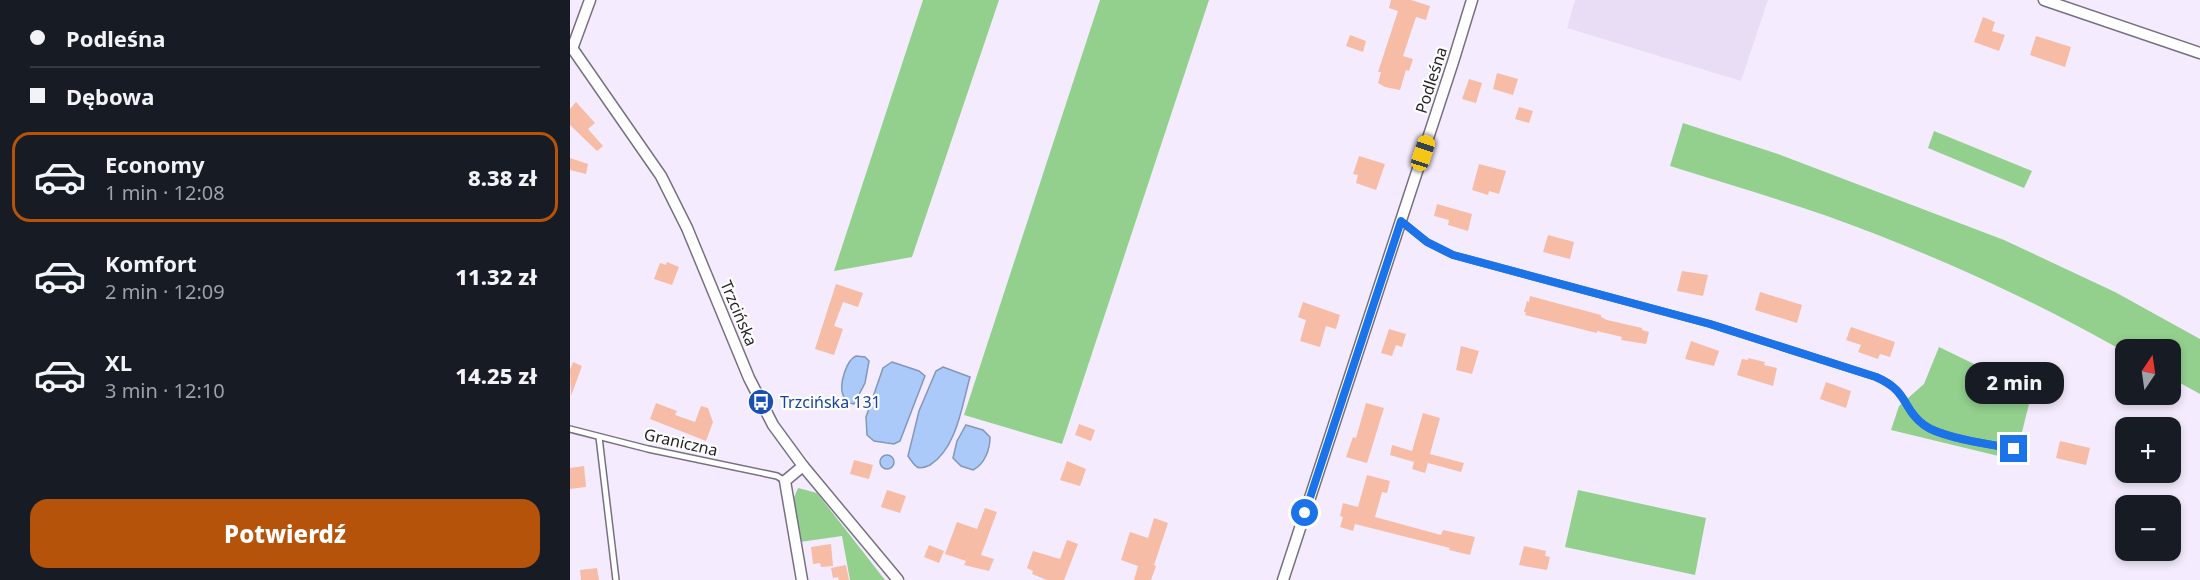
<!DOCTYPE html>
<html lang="pl">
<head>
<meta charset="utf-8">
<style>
	body { margin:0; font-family:"Noto Sans",sans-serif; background:#20242c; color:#f1f3f6; height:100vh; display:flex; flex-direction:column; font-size:22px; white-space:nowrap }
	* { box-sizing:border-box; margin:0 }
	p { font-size:20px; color:#9ea1a6 }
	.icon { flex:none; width:33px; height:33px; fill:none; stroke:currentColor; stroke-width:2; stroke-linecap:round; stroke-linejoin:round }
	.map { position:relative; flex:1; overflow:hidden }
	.drawer { display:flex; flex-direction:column; background:#171b24; width:570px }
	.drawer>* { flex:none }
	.hud { display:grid; align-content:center; height:132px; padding:0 30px; background:#171b24 }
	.needle { width:39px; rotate:13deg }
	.controls { position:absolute; left:1545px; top:339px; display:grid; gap:12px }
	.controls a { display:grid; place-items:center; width:66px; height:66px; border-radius:12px; background:#171b24; box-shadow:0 3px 9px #0003; font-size:30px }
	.end { position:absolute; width:27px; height:27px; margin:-14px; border:8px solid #1a73e8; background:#fff; box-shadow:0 0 0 3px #fff }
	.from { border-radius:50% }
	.bubble { position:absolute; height:42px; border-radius:18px; background:#171b24; box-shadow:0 3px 9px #0003; font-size:20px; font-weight:800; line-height:42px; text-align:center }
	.car { position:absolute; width:18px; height:36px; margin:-18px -9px; border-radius:8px; box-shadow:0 0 4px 2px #0007; background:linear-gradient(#f5c518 24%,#345 0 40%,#f5c518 0 76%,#345 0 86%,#f5c518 0) }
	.hud b { display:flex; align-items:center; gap:21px; height:57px; font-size:22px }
	.hud b+b { border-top:2px solid #363941 }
	.hud i { width:15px; height:15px; background:#f1f3f6 }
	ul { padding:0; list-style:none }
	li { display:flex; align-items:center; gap:18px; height:90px; margin:0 12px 9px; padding:0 18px; border:3px solid transparent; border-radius:18px }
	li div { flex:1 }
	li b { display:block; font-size:22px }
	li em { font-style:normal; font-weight:800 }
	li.on { border-color:#b45309 }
	li>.icon { width:54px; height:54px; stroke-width:1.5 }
	.button { display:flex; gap:12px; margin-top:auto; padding:12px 30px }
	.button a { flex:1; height:69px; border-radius:18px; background:#b45309; color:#fff; font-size:24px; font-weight:800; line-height:69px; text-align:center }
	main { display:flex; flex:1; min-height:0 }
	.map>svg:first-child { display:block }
	.built { fill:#e9ddf6 }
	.green { fill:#93d08d }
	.water { fill:#abcaf9; stroke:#8297b9; stroke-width:1.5 }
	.building { fill:#f6bca5 }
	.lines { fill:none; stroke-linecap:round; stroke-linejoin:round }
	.lane-casing { stroke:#787080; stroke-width:8 }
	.street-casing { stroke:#787080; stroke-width:13 }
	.lane { stroke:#fff; stroke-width:5 }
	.street { stroke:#fff; stroke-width:10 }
	.route { stroke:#1a73e8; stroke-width:8 }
	.labels { text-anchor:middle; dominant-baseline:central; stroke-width:4.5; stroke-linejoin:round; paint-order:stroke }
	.street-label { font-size:16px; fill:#221f25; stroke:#fdfdfd }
	.transit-label { font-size:16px; fill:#164399; stroke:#fdfdfd; text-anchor:start }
</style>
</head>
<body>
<main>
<section class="drawer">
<div class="hud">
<b><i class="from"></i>Podleśna</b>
<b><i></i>Dębowa</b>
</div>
<ul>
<li class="on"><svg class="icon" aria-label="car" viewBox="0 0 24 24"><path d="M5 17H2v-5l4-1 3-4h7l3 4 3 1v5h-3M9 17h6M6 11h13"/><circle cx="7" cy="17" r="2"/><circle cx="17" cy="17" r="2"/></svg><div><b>Economy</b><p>1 min · 12:08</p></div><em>8.38 zł</em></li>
<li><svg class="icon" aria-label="car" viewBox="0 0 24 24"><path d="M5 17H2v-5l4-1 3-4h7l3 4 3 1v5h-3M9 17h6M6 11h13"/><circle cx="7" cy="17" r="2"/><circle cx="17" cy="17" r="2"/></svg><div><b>Komfort</b><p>2 min · 12:09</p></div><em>11.32 zł</em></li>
<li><svg class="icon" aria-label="car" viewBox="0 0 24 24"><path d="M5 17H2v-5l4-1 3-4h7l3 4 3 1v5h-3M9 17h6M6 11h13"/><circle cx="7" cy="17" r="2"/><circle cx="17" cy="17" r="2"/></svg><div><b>XL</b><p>3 min · 12:10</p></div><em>14.25 zł</em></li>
</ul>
<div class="button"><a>Potwierdź</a></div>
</section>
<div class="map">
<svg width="1630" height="580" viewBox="0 0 1630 580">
	<rect width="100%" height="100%" fill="#f4ecfe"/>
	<polygon class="built" points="1005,0 1198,0 1171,81 997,28"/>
	<g class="green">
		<polygon points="353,0 429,0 342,257 264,271"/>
		<polygon points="530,0 639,0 492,444 394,415"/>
		<path d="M1113 123 1208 154 1434 240 1545 292 1630 339V394L1601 378 1600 350H1556L1555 352C1460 298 1360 253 1257 216 1205 198 1152 182 1100 166Z"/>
		<polygon points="1364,131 1462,171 1454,188 1358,148"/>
		<polygon points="1369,347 1462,392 1445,460 1321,430 1329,406 1354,384"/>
		<polygon points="228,488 247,493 315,580 280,580 272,536 230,542 223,500"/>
		<polygon points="1008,490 1136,518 1125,575 995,547"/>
	</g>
	<g class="water">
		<path d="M286 356 295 357 299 361 295 383 284 404 279 403C277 401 274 398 273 395 269 385 276 360 286 356Z"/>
		<polygon points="322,362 349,371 355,376 330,441 324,444 304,441 297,435 296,417 313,368"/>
		<path d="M373 367 400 377C392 405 387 448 360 465 356 467 351 469 347 467 344 465 340 459 338 456L349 411 366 371Z"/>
		<path d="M396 425 413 430 420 437C420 449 415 464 403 470L391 466 383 458 387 441Z"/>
		<circle cx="317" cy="462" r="7"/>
	</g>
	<g class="building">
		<polygon points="821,0 841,0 860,6 856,20 846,17 833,56 843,59 839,71 836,70 830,90 815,87 808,83 811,72 808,72 828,11 819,8"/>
		<polygon points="1413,17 1425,22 1422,31 1435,35 1429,51 1404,42"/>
		<polygon points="780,35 796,41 793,52 776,46"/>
		<polygon points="1466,36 1501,47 1495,67 1460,55"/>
		<polygon points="927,73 948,79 943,95 923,89"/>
		<polygon points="899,79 912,83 906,103 892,99"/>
		<polygon points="6,102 25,123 18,129 33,146 27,151 0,125 0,109"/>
		<polygon points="949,107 963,111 959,123 945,119"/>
		<polygon points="789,156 815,164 806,190 786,183 788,175 783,174"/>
		<polygon points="0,158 18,164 16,174 0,170"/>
		<polygon points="909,164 936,171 929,194 919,191 918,195 902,190"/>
		<polygon points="867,204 902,214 898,231 878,225 879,220 864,216"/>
		<polygon points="978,235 1004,242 1000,259 973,252"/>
		<polygon points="97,262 109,267 102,285 84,279 90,263 96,265"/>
		<polygon points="1112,271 1138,275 1133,296 1107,291"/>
		<polygon points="266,284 293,293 288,307 273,302 264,326 273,329 264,355 245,349"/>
		<polygon points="1190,292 1232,305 1227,323 1185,310"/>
		<polygon points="960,296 1031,315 1031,317 1037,320 1072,328 1072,330 1079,332 1076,344 1051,340 1052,337 1027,331 1027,333 955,315 956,312 954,312 957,301 959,302"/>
		<polygon points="733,302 770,315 766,329 756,326 750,347 730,341 736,320 728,317"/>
		<polygon points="1281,327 1325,342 1320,357 1310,354 1308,359 1288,352 1291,345 1276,340"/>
		<polygon points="819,329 836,334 832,347 826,345 822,356 811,353"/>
		<polygon points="1121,341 1149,351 1144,366 1115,359"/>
		<polygon points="891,346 909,351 902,374 886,370"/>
		<polygon points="1178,358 1195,362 1194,365 1207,368 1203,386 1167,375 1172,359 1178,360"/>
		<polygon points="3,362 12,366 1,396 0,370"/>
		<polygon points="1256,382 1281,391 1276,408 1250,399"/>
		<polygon points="86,403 107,411 105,415 125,422 131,406 138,408 143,422 136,441 80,419"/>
		<polygon points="796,403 814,408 797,463 776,457 783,437 786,438"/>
		<polygon points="853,413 870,418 860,454 894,463 891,472 858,463 855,473 842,469 844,462 820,455 822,445 842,451"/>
		<polygon points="509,424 525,430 521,441 505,435"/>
		<polygon points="1490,441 1520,448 1516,465 1486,458"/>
		<polygon points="284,460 303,465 299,479 280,474"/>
		<polygon points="497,461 516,469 510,486 490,480"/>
		<polygon points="14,466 16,487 0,489 0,468"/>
		<polygon points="797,475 820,481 817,493 812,492 805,517 871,535 873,530 905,537 900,555 879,550 880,548 785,524 783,531 770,527 773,517 770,516 773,503 788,507"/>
		<polygon points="317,490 336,496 330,513 311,507"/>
		<polygon points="415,508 427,512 411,555 424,559 419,571 394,565 396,561 375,554 387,522 407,529"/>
		<polygon points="584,518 598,523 584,565 586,566 581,580 564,580 568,566 551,560 560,532 578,538"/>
		<polygon points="497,540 508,544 494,580 477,580 462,574 463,571 457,568 463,551 490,559"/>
		<polygon points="261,544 263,566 251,567 250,563 243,564 241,547"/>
		<polygon points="359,545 374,551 369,563 354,557"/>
		<polygon points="954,546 976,551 975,556 980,557 977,570 949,565"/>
		<polygon points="276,565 279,580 269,580 268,577 263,578 261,568"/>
		<polygon points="27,568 29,580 11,580 10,570"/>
	</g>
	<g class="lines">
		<g class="lane-casing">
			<g id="lane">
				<path d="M831 221 857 242 883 255 1140 324 1306 377C1339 391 1332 409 1354 425 1372 438 1421 444 1444 449"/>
				<polyline points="0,429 78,449 207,476 215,481"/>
				<polyline points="29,437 46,580"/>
			</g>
		</g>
		<g class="street-casing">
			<g id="street">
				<polyline points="1474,0 1630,53"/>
				<polyline points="0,45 91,176 117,228 179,378 203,425 233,466 328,580"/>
				<polyline points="2,49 20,0"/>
				<polyline points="232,580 215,481 233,466"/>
				<polyline points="713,580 883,62 902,0"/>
			</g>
		</g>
		<use href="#lane" class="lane"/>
		<use href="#street" class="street"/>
	</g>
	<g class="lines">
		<path class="route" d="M735 513 831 221 857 242 883 255 1140 324 1306 377C1339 391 1332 409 1354 425 1371 438 1421 444 1444 449"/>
	</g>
	<defs>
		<g id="bus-disc" transform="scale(1.35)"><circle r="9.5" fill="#1a4fb4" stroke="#fdfdfd"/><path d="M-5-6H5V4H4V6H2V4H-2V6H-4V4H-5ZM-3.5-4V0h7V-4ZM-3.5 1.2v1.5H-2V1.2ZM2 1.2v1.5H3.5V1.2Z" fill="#fff"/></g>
	</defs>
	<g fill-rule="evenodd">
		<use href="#bus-disc" x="191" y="402"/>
	</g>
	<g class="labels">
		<g class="street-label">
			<text transform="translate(861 80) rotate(-72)">Podleśna</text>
			<text transform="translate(169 313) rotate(67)">Trzcińska</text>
			<text transform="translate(111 442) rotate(13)">Graniczna</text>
		</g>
		<g class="transit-label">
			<text x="210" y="402">Trzcińska 131</text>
		</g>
	</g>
</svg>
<div class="controls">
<a><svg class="needle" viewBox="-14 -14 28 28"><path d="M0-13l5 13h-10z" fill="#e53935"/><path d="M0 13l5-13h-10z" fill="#9ea1a6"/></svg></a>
<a>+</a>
<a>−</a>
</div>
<i class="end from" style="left:735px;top:513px"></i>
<i class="end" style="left:1444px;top:449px"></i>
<div class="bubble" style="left:1395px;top:362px;width:99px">2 min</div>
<i class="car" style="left:853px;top:153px;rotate:18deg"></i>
</div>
</main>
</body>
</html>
